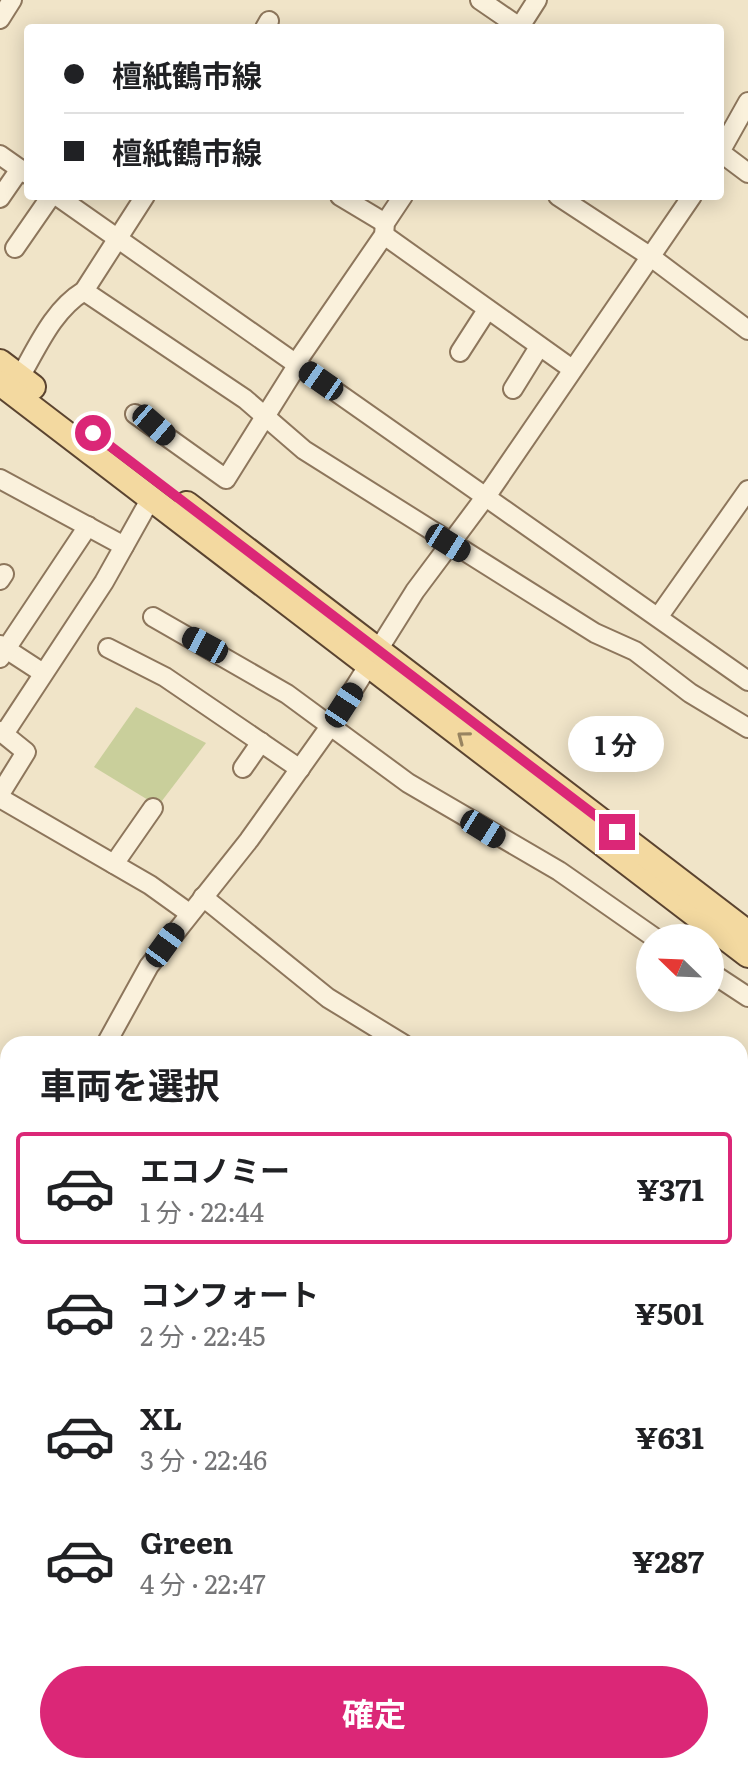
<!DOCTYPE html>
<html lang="ja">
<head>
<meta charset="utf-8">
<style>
	body { margin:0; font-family:Literata,"Noto Sans JP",serif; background:#f2f2f2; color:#202124; height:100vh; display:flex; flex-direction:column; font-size:30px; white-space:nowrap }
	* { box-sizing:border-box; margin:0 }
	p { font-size:26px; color:#757577 }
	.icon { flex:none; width:44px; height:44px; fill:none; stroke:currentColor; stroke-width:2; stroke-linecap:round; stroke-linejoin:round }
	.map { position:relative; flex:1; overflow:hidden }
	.panel { position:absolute; left:0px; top:1036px; width:748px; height:738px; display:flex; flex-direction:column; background:#fff; border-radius:24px 24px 0 0; box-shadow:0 4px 20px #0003 }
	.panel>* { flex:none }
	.banner { position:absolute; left:24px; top:24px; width:700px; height:176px; border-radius:8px; box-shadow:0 4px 20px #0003; display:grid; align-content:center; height:176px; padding:0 40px; background:#fff }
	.needle { width:52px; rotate:293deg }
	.tools { position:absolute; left:636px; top:924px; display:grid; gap:16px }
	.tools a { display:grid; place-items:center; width:88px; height:88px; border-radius:50%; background:#fff; box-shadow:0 4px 20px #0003; font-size:40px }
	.end { position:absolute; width:36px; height:36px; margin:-18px; border:10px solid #db2777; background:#fff; box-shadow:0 0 0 4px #fff }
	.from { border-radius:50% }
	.bubble { position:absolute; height:56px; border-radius:28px; background:#fff; box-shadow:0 4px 20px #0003; font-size:26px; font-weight:700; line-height:56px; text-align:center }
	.car { position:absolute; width:24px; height:48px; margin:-24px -12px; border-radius:10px; box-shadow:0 0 6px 2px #0007; background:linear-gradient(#222 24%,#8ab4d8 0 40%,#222 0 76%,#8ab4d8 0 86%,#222 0) }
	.banner b { display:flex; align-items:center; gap:28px; height:76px; font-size:30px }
	.banner b+b { border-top:2px solid #e0e0e0 }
	.banner i { width:20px; height:20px; background:#202124 }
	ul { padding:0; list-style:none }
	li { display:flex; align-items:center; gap:24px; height:112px; margin:0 16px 12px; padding:0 24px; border:4px solid transparent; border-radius:8px }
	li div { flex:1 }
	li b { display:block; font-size:30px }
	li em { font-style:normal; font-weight:700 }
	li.active { border-color:#db2777 }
	li>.icon { width:72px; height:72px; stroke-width:1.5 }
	h2 { padding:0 40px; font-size:36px; line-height:96px }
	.primary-button { display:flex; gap:16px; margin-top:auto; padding:16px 40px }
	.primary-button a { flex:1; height:92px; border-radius:48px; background:#db2777; color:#fff; font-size:32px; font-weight:700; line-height:92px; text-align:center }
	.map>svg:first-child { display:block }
	.green { fill:#c9cf9b }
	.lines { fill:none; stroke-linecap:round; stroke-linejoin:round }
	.minor-casing { stroke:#8d765c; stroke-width:22 }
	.major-casing { stroke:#5b4430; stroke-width:28 }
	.minor { stroke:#faf1dc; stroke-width:18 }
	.major { stroke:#f3d9a0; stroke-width:24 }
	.oneway { stroke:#988460 }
	.route { stroke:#db2777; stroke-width:10 }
</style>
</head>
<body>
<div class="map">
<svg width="748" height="1773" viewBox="0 0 748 1773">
	<rect width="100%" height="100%" fill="#f0e4c8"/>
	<polygon class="green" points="136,707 206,743 158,806 94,767"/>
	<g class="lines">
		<g class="minor-casing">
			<g id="minor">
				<polyline points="480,0 515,24 515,28"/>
				<polyline points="0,19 12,0"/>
				<polyline points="521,25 537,0"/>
				<polyline points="265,28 269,21"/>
				<polyline points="748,102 720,152 748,173"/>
				<polyline points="0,155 27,174"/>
				<polyline points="57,196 748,681"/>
				<polyline points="340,196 385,223"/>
				<polyline points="558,196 651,257 748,330"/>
				<polyline points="0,198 20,169"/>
				<polyline points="384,235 572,369"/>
				<polyline points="15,248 51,196"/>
				<polyline points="84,291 245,399 304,450 595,633 635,651 690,693 748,728"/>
				<polyline points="460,352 487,310"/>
				<polyline points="296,363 384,235 385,223 403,196"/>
				<path d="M20 377C38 346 53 310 84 291L145 196"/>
				<polyline points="513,389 539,347"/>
				<polyline points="135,414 226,479 298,364"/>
				<polyline points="0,479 124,546"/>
				<polyline points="0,580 4,574"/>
				<polyline points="659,616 748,490"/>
				<polyline points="153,617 287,694 408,783 559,871 655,938"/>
				<polyline points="0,645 43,673"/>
				<polyline points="108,648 165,677 300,769"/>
				<polyline points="0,658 88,526"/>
				<polyline points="0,731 26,752 0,794"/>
				<polyline points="4,734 104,582 151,498"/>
				<polyline points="243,768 261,742"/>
				<polyline points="0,798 150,885 189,913"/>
				<polyline points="114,864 153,808"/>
				<polyline points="203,897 328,998 403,1044"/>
				<polyline points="710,972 748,997"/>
				<polyline points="106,1044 149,966 249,840 331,725 415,591 492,488 692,196"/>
				<polyline points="0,1203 8,1192"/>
				<polyline points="740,1269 748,1274"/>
				<polyline points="0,1342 8,1347"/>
				<polyline points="740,1350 748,1335"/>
				<polyline points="0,1513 8,1519"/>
				<polyline points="740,1523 748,1529"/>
				<polyline points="0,1590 8,1581"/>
				<polyline points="740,1627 748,1616"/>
				<polyline points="279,1766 291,1773"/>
				<polyline points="683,1766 692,1773"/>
				<polyline points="170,1773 176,1766"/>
				<polyline points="435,1773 440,1766"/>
			</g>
		</g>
		<g class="major-casing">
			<g id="major">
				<polyline points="0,362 33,387"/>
				<polyline points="0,383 748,955"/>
				<polyline points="187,504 748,933"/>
			</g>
		</g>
		<use href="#minor" class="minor"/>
		<use href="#major" class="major"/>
	</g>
	<defs><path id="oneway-chevron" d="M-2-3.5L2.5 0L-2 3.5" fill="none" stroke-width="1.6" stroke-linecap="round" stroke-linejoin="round" transform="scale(2)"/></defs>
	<use class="oneway" href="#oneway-chevron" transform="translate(463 737) rotate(-143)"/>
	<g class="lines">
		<polyline class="route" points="93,433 617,832"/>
	</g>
</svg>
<div class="tools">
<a><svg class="needle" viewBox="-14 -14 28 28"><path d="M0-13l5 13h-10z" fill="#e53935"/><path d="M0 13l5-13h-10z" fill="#757577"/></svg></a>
</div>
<i class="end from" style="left:93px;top:433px"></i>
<i class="end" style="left:617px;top:832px"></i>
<div class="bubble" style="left:568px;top:716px;width:96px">1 分</div>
<i class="car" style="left:321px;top:381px;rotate:305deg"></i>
<i class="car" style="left:154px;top:425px;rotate:131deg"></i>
<i class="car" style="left:448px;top:543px;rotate:122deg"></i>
<i class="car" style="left:205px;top:645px;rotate:298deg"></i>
<i class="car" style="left:344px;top:705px;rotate:33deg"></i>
<i class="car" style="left:483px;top:829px;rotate:122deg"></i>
<i class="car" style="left:165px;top:945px;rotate:36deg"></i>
<div class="banner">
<b><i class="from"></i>檀紙鶴市線</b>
<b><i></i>檀紙鶴市線</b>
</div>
<section class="panel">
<h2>車両を選択</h2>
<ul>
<li class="active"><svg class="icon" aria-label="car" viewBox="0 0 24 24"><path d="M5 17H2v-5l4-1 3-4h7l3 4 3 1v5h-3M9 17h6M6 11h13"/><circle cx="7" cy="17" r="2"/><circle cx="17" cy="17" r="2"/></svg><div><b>エコノミー</b><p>1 分 · 22:44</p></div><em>¥371</em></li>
<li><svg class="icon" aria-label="car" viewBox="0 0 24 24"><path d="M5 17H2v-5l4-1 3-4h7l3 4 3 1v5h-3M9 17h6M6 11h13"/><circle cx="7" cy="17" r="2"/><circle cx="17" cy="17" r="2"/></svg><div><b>コンフォート</b><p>2 分 · 22:45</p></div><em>¥501</em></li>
<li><svg class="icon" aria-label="car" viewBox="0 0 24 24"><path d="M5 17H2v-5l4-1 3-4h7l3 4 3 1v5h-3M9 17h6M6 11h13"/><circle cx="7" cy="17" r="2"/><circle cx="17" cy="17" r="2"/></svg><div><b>XL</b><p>3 分 · 22:46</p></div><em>¥631</em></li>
<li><svg class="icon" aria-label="car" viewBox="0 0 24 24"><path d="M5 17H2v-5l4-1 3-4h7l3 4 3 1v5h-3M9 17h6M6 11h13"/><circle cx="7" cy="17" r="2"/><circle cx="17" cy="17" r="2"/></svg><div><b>Green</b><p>4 分 · 22:47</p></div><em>¥287</em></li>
</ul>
<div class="primary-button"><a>確定</a></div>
</section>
</div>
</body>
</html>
